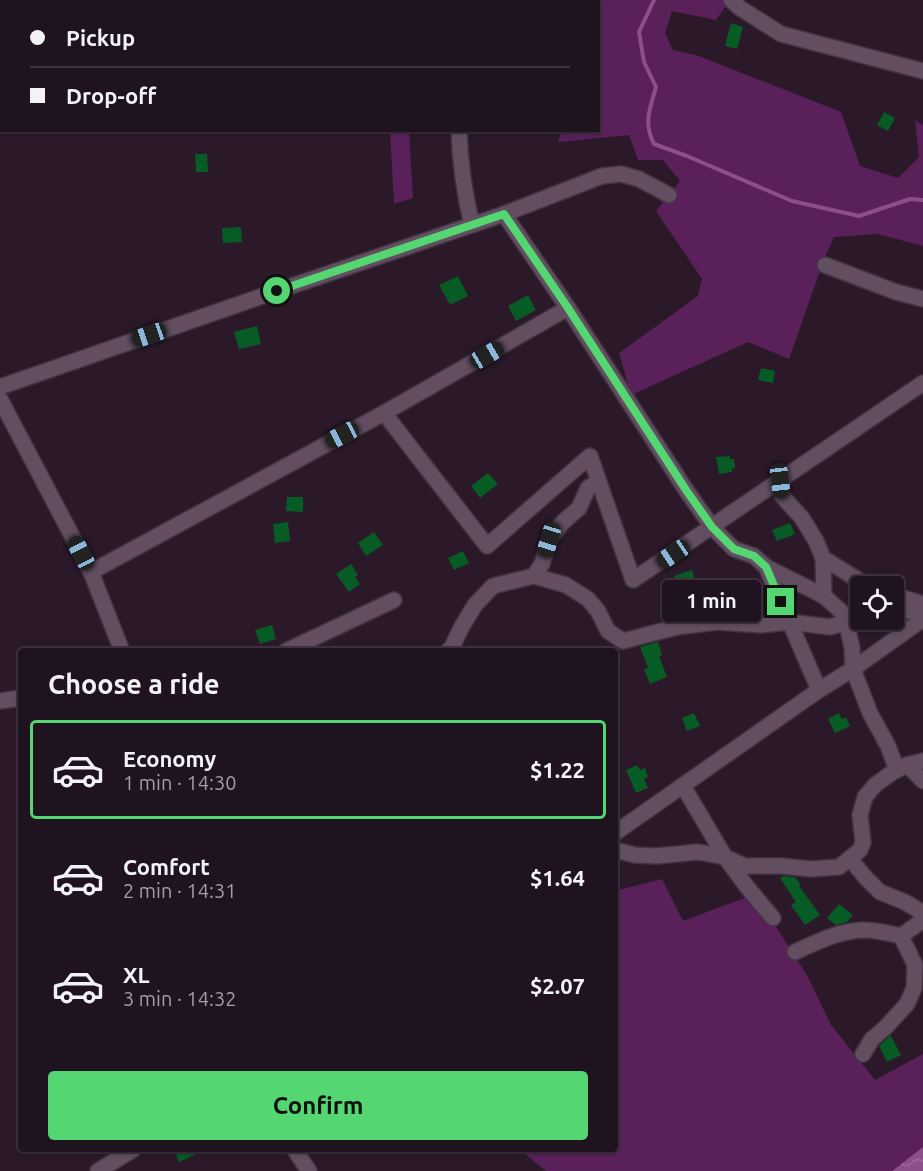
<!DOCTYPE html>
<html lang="en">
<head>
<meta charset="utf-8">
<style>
	body { margin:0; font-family:Ubuntu,sans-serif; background:#281c29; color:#f1f3f6; height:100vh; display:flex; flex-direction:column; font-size:22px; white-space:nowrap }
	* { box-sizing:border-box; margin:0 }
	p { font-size:20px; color:#a29ea5 }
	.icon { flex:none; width:33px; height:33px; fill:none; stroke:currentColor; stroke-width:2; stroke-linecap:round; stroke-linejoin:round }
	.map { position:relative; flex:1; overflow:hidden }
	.panel { position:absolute; left:18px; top:648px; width:600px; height:504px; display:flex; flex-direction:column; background:#201320; border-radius:6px; box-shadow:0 2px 4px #0004,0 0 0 2px #3d323e }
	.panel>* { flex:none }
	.hud { position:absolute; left:0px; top:0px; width:600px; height:132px; box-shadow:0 2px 4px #0004,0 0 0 2px #3d323e; display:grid; align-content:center; height:132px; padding:0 30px; background:#201320 }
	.fabs { position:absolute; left:850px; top:576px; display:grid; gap:12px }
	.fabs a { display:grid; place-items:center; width:54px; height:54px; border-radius:6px; background:#201320; box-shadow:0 2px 4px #0004,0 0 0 2px #3d323e; font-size:30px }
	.end { position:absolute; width:27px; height:27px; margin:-14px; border:8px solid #54d672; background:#111; box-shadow:0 0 0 3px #111 }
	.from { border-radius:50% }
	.bubble { position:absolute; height:42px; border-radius:6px; background:#201320; box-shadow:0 2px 4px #0004,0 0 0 2px #3d323e; font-size:20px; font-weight:700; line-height:42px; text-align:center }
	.car { position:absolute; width:18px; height:36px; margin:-18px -9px; border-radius:8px; box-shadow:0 0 4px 2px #0007; background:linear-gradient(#222 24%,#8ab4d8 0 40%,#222 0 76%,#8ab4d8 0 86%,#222 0) }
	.hud b { display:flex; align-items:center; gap:21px; height:57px; font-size:22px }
	.hud b+b { border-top:2px solid #3d323e }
	.hud i { width:15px; height:15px; background:#f1f3f6 }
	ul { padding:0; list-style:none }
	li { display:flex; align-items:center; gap:18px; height:99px; margin:0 12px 9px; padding:0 18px; border:3px solid transparent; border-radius:6px }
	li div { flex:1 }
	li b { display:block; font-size:22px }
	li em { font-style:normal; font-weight:700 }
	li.selected { border-color:#54d672 }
	li>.icon { width:54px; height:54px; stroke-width:1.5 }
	h2 { padding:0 30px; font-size:27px; line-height:72px }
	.action { display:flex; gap:12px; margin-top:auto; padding:12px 30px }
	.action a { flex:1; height:69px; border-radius:6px; background:#54d672; color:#111; font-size:24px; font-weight:700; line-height:69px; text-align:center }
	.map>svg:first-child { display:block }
	.green { fill:#592059 }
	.water { fill:url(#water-waves) }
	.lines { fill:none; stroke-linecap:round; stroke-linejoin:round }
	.stream { stroke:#8c4f8c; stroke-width:4 }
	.building { fill:#065c24 }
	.street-casing { stroke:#413341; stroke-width:18 }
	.street { stroke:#624d61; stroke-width:15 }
	.route { stroke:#54d672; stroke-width:8 }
</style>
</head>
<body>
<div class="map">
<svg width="923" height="1171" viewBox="0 0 923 1171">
	<defs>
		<pattern id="water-waves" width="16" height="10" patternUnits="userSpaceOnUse" patternTransform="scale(1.5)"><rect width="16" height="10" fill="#8c4f8c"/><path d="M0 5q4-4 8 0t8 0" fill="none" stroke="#9d699d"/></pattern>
	</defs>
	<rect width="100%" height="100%" fill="#2b192a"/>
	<g class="green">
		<polygon points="444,0 730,0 716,20 672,11 665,33 673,50 699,56 841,112 860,166 898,178 919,157 915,120 923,125 923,246 878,234 834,237 823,262 789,359 748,342 631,395 619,353 698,296 702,279 656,211 680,181 663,160 638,160 629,135 558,142 562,131 598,130 598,2 444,2"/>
		<polygon points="390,131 409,131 413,198 394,204"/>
		<polygon points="662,879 683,921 755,894 807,975 831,1025 875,1080 923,1054 923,1147 892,1171 546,1171 519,1149 615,1149 615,891"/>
	</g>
	<polygon class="water" points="923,1147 923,1171 892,1171"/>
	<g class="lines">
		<path class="stream" d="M654 0 639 32 644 62 656 87C650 109 643 122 654 144L687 156 792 201 859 216 910 199 923 200"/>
	</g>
	<g class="building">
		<polygon points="731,23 743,27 737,49 725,46"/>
		<polygon points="884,112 895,118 888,131 877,125"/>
		<polygon points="195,154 207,154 208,172 196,172"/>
		<polygon points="241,227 242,242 223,243 222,228"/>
		<polygon points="458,276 468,296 450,305 439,285"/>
		<polygon points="528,295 536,310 516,321 508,306"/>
		<polygon points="257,326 261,344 239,349 234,332"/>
		<polygon points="761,368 775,371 773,383 758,380"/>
		<polygon points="730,456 730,459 734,459 735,468 732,469 732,472 719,474 716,457"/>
		<polygon points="488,473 498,484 480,498 471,486"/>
		<polygon points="287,497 303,497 303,512 286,511"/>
		<polygon points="288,522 290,541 275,543 273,524"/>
		<polygon points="790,523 795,534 777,541 772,530"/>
		<polygon points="374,532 383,545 366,556 358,543"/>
		<polygon points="463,551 469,563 454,570 448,558"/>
		<polygon points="351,564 358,575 355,577 360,584 349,592 336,574"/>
		<polygon points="692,570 696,584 679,589 674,576"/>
		<polygon points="272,625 276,639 260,644 255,630"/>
		<polygon points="658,642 662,655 659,656 667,677 650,684 644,669 648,668 640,647"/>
		<polygon points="694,713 700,726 687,731 682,718"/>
		<polygon points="839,713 842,719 846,717 850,726 835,733 828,719"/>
		<polygon points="637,765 640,770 645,768 648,777 644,779 648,788 636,793 626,770"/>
		<polygon points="783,876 795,877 801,885 799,886 820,915 805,925 791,905 796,902 780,878"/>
		<polygon points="839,904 853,915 847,922 836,925 827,918"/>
		<polygon points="890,1036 891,1036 901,1055 887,1062 879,1046"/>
		<polygon points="174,1149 207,1149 179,1162"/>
	</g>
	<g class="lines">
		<g class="street-casing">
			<g id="street">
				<polyline points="731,0 740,8 781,34 923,71"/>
				<polyline points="478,2 478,0"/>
				<polyline points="528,2 528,0"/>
				<path d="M459 130C460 164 464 192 472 225"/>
				<polyline points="504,214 568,308 686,490 712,527 734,549 754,556 766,567 819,690"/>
				<polyline points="825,265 896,292 923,299"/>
				<polyline points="0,387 277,291 504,214 602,176 621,174 639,179 669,195"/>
				<polyline points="0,399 91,572 122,651"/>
				<polyline points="384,413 487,546 590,456 633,580 923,383"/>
				<polyline points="780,481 782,496 802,518 816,541 823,558 868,586"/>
				<polyline points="823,558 824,596"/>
				<polyline points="766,567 824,596 845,615 852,648 853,669 870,713 888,746 897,770"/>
				<polyline points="91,572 384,413 568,308"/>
				<polyline points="534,576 566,585 588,599 598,611 608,631 623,641 677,627 717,622 761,625 789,622 830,627 861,618"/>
				<polyline points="894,595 923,604"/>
				<polyline points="894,612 923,610"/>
				<polyline points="286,651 394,600"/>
				<polyline points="448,651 452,647 461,628 475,605 493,586 534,576 542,564 549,540 563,522 579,508 588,488 598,482"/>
				<polyline points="0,701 21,698"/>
				<polyline points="907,765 923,781"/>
				<polyline points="683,786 725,857 747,887 773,918"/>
				<polyline points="615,833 819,690 853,669 923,619"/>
				<polyline points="615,850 635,855 656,856 698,852 725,857 745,866 782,866 811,869 839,867 860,850 863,842 860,815 865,797 875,785 893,772 907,765 923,761"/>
				<polyline points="850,859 866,878 880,892 905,902 923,913"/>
				<path d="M795 952C817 942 838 931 863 930 876 930 889 933 901 936L923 920"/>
				<polyline points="863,1054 872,1039 885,1028 907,1004 914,988 915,965 901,936"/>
				<polyline points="294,1149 309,1171"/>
				<polyline points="98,1171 134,1149"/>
			</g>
		</g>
		<use href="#street" class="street"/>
	</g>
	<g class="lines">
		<polyline class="route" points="277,291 504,214 568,308 686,490 712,527 734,549 754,556 766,567 781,602"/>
	</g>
</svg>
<div class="fabs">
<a><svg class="icon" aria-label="locate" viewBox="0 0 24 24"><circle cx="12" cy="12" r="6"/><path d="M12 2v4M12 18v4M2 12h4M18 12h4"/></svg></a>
</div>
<i class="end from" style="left:277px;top:291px"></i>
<i class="end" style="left:781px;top:602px"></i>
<div class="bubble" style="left:662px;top:580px;width:99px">1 min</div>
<i class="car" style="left:149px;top:335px;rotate:251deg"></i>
<i class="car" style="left:487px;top:355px;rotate:60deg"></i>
<i class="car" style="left:342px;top:435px;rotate:242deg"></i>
<i class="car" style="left:780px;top:481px;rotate:173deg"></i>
<i class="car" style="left:549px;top:540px;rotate:197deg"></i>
<i class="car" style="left:81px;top:553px;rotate:332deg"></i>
<i class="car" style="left:673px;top:554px;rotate:236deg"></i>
<div class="hud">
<b><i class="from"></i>Pickup</b>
<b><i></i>Drop-off</b>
</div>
<section class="panel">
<h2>Choose a ride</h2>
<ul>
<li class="selected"><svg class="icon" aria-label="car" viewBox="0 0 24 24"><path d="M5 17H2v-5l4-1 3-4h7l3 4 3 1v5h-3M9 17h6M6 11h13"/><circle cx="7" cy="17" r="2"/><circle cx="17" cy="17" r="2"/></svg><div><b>Economy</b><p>1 min · 14:30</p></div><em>$1.22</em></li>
<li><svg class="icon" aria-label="car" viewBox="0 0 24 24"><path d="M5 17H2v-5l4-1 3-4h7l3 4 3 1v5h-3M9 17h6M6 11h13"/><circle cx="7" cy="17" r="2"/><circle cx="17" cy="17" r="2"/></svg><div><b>Comfort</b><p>2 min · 14:31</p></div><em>$1.64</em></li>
<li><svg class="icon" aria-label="car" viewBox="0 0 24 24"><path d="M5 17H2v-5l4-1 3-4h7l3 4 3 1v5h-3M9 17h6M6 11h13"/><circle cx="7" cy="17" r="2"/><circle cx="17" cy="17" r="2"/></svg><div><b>XL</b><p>3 min · 14:32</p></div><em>$2.07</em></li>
</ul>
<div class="action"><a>Confirm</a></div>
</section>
</div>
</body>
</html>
